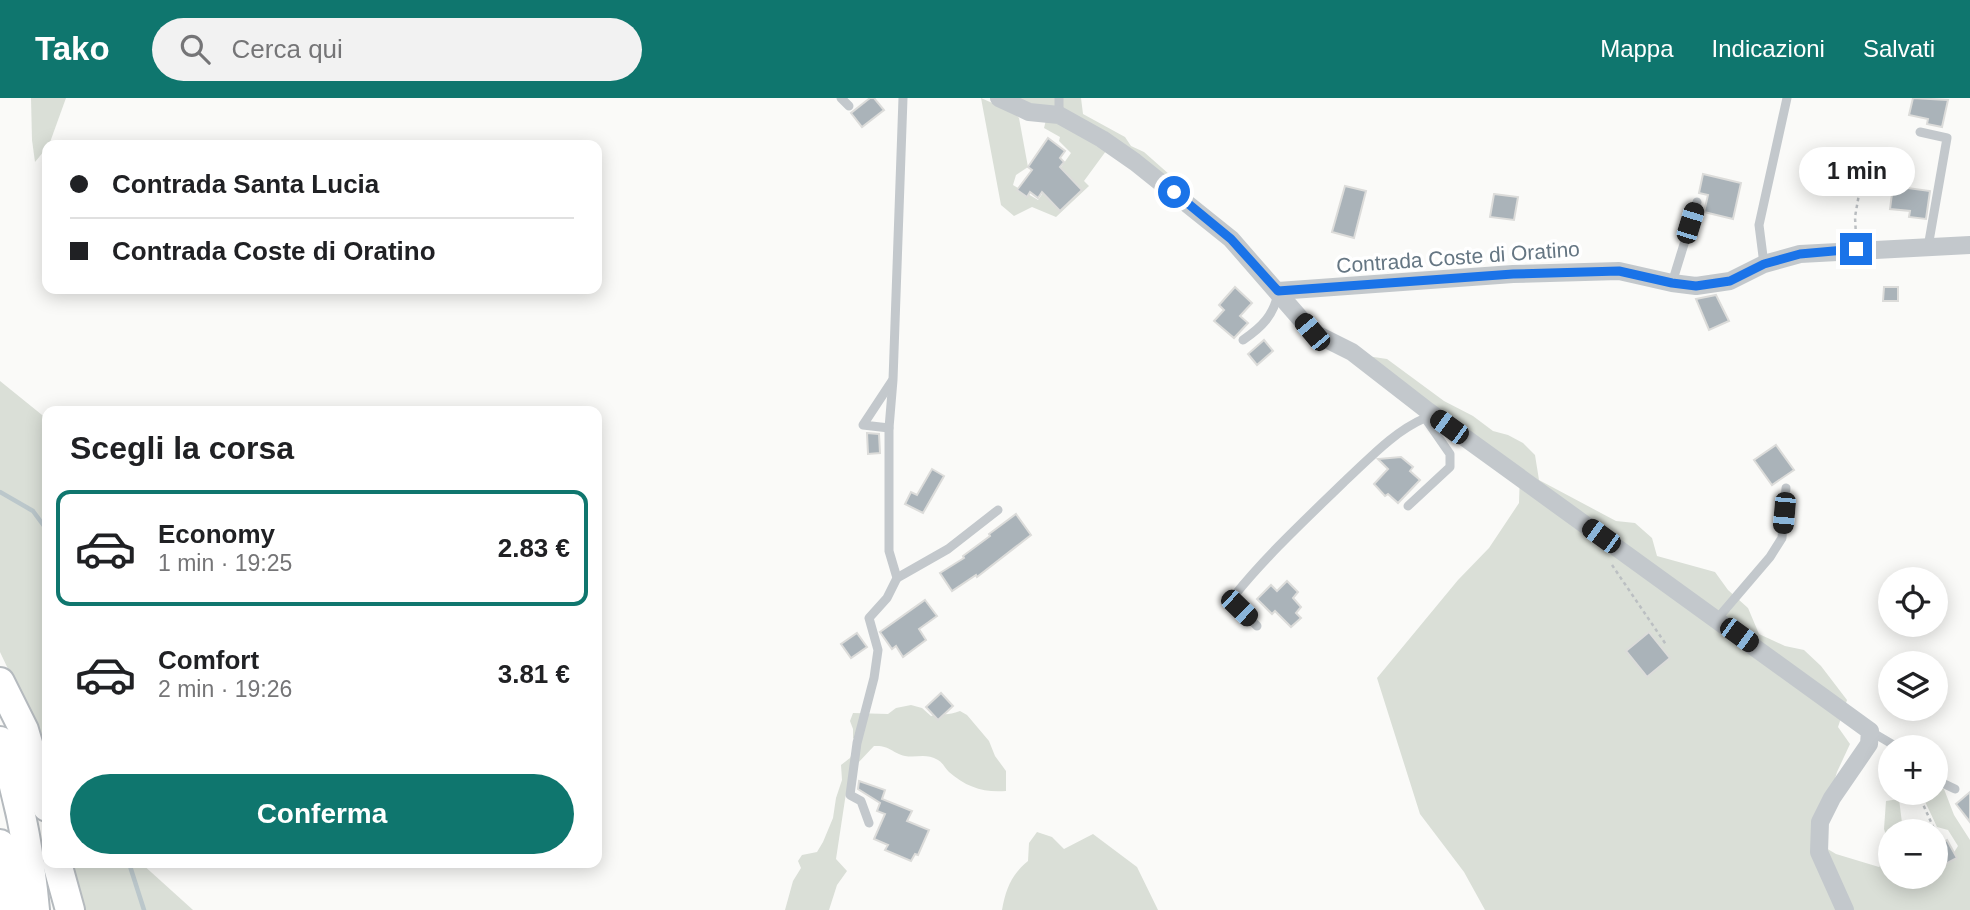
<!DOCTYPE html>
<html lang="it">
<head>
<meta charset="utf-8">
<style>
	body { margin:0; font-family:Helvetica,sans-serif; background:#f2f2f2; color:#202124; height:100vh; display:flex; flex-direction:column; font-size:26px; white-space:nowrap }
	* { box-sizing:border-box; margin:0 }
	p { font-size:23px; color:#757577 }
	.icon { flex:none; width:38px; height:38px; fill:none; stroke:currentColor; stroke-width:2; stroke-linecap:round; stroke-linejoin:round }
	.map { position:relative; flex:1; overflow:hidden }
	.panel { position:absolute; left:42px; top:308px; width:560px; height:462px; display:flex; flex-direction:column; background:#fff; border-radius:14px; box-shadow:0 4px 18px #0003 }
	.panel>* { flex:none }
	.top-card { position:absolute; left:42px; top:42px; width:560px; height:154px; border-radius:14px; box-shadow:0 4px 18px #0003; display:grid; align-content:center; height:154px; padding:0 28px; background:#fff }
	.controls { position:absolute; left:1878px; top:469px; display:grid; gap:14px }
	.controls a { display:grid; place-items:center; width:70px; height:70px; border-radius:50%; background:#fff; box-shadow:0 4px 18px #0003; font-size:35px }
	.end { position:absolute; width:32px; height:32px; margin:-16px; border:9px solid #1a73e8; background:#fff; box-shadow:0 0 0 4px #fff }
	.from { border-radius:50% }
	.bubble { position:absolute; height:49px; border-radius:24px; background:#fff; box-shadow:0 4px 18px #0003; font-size:23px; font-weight:700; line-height:49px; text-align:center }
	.car { position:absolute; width:21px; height:42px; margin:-21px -10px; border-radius:9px; box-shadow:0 0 5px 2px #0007; background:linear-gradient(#222 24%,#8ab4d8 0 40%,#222 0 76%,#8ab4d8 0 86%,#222 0) }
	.top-card b { display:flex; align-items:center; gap:24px; height:66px; font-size:26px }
	.top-card b+b { border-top:2px solid #e0e0e0 }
	.top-card i { width:18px; height:18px; background:#202124 }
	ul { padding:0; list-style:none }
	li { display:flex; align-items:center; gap:21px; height:116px; margin:0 14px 10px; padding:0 14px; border:4px solid transparent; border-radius:14px }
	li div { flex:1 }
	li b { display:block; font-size:26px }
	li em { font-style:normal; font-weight:700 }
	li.on { border-color:#0f766e }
	li>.icon { width:63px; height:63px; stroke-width:1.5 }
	h2 { padding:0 28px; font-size:32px; line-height:84px }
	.button { display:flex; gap:14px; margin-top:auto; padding:14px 28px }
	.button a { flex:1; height:80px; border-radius:42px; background:#0f766e; color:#fff; font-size:28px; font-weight:700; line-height:80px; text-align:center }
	header { display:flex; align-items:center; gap:42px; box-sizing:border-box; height:98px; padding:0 35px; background:#0f766e; color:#fff }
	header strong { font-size:33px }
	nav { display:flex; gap:38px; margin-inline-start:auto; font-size:24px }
	.search { width:490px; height:63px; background:#f2f2f2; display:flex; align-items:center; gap:18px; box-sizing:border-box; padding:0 24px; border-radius:38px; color:#757577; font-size:26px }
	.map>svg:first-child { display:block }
	.green { fill:#dadfd7 }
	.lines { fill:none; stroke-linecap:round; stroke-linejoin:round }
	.stream { stroke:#bbc7cb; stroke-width:4.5 }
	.building { fill:#aab3b9; stroke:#dcdcda; stroke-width:2 }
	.primary-casing { stroke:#b5babe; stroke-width:32 }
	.path { stroke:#bbbfc2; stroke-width:2.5; stroke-dasharray:3.5 3.5; stroke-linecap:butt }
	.lane { stroke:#c3c8cc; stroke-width:9 }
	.street { stroke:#c3c8cc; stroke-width:18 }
	.primary { stroke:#fff; stroke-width:28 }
	.route { stroke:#1a73e8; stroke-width:9 }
	.labels { text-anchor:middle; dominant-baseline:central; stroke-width:7; stroke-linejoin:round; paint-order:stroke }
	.street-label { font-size:21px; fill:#657683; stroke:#fff }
</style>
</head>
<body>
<header>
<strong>Tako</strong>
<div class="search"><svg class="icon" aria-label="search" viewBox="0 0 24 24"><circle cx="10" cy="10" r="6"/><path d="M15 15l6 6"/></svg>Cerca qui</div>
<nav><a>Mappa</a><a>Indicazioni</a><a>Salvati</a></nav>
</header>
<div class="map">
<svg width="1970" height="812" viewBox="0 0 1970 812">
	<rect width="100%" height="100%" fill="#fafaf8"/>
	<g class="green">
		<polygon points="31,0 66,0 49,47 35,64 32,42"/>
		<polygon points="981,0 1015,15 1019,20 1028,69 1016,77 1013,87 1038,102 1071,55 1059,43 1060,39 1044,30 1046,22 1067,28 1106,53 1084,83 1089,88 1056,119 1032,109 1014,118 1001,107"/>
		<polygon points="1010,0 1081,0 1083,16 1125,39 1131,48 1144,54 1170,77 1170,83"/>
		<polygon points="1367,258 1387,261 1444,303 1473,318 1493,333 1508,337 1523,345 1535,357 1539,382 1616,423 1635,425 1652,440 1657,458 1715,474 1728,492 1748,510 1759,536 1785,548 1804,552 1821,568 1847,602 1838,629 1850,646 1837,674 1816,744 1836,756 1879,769 1890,759 1890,779 1936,779 1936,773 1944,770 1958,748 1948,732 1937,729 1921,695 1936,695 1936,689 1944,691 1954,717 1970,742 1970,812 1485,812 1464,774 1420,716 1377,580 1458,482 1489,450 1519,405 1520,374"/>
		<polygon points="0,283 47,321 47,676 18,592 0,554"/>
		<path d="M911 607 922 610 931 618C943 615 947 618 960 613L967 617 989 643 995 658 1006 673V693C984 695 966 689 949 674 945 670 943 665 938 662 926 655 917 660 905 658 892 655 890 647 874 648L857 666 846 695 836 761 847 773 837 787 829 812H785L793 783 801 770 798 763 802 757 817 754 823 744 833 720 836 700 842 682 841 667 850 660 859 643 853 640V631L850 623 853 615 888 616 896 610Z"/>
		<polygon points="1899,701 1903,733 1890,733 1890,750 1884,731 1886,703"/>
		<path d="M1037 734 1052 739 1064 751 1093 736 1137 769 1158 812H1002C1006 791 1011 777 1028 763L1029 745Z"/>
		<polygon points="65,765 141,765 193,812 77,812"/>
	</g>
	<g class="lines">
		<g class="stream">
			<polyline points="0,394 33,413 47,432"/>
			<polyline points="129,765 144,812"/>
		</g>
	</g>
	<g class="building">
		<polygon points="870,0 874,0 884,12 862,29 851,15"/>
		<polygon points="1913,0 1948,2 1942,29 1927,26 1928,21 1909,17"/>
		<polygon points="1048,40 1065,53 1060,60 1064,64 1060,69 1082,92 1060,113 1042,94 1038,100 1030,94 1027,99 1017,92 1032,72 1028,69"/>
		<polygon points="1703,76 1741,85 1733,121 1704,114 1708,97 1699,95"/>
		<polygon points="1345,88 1366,93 1354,140 1332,134"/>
		<polygon points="1893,88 1930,93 1926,121 1909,119 1910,113 1890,111"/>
		<polygon points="1494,96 1518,99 1514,122 1490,119"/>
		<polygon points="1235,189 1252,205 1240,218 1248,225 1234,240 1214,223 1224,212 1219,207"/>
		<polygon points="1884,189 1898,189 1898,203 1883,203"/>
		<polygon points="1716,197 1729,223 1709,232 1696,201"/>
		<polygon points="1264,242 1273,253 1257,267 1248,256"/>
		<polygon points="867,335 879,336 880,355 868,356"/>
		<polygon points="1776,347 1794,372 1772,387 1754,362"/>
		<polygon points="1401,359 1413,369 1410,373 1420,382 1398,405 1388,396 1385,398 1374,386 1388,371 1378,361"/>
		<polygon points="932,371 944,378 923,415 905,406 911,394 917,397"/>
		<polygon points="1016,416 1031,437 977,479 976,477 952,493 940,475 964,460 963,458 990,438 989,436"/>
		<polygon points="1287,483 1298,494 1293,500 1301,509 1296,515 1301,520 1291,529 1275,513 1272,516 1257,501 1271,487 1277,493"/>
		<polygon points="925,502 937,518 919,531 926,542 903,559 896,548 892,551 880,534"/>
		<polygon points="1649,534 1670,560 1647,579 1626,553"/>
		<polygon points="857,535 867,549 851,560 841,546"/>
		<polygon points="941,595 953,608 938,622 926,609"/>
		<polygon points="859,683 885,692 882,701 912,713 907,723 929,732 918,757 915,756 911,763 885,752 888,747 874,741 885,716 877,713 880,705 858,691"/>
		<polygon points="1970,694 1970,724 1956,706"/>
		<polygon points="1947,742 1957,760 1936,771 1936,748"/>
	</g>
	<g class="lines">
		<g class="primary-casing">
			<g id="primary">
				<polyline points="0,584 24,632 47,709"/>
				<path d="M0 643C19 696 30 756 35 812"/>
				<polyline points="0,746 10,812"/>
				<polyline points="57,765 70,812"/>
			</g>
		</g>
		<g class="path">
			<polyline points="1856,138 1855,119 1859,96"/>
			<polyline points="1612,467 1667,548"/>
			<polyline points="1918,695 1935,733"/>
		</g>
		<g class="lane">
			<polyline points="841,0 849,8"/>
			<polyline points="1059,17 1059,0"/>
			<polyline points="1920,34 1947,40 1928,149"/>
			<polyline points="1764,166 1759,127 1787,0"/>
			<polyline points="1672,185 1697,104"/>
			<path d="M1243 242C1262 229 1274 217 1278 195"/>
			<polyline points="889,330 863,327 892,283"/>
			<polyline points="1408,408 1450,369 1450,356 1425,320"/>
			<polyline points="897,480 948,451 998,412"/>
			<polyline points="1717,521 1770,459 1782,440 1786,390"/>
			<path d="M1257 528 1239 510 1234 498C1267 457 1306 421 1344 384 1369 361 1393 334 1425 320L1428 313"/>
			<polyline points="1870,633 1897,649"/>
			<polyline points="1936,682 1955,691"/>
			<polyline points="869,725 861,703 850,697 857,645 874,580 878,552 869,520 887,500 897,480 889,453 889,330 893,282 903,0"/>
		</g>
		<g class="street">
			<polyline points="999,0 1029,14 1059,17 1102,41 1135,64 1231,141 1312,234 1352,254 1428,313 1870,633 1869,646 1832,700 1820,724 1819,754 1845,812"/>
			<polyline points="1278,193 1513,176 1619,173 1672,185 1696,188 1730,183 1764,166 1800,156 1970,147"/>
		</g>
		<use href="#primary" class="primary"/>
	</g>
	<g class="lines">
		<polyline class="route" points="1174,94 1231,141 1278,193 1513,176 1619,173 1672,185 1696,188 1730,183 1764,166 1800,156 1856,151"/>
	</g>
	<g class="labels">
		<g class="street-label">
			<text transform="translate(1458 159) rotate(-4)">Contrada Coste di Oratino</text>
		</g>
	</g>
</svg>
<div class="controls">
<a><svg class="icon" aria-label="locate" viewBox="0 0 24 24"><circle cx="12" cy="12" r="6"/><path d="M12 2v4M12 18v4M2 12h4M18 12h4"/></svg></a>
<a><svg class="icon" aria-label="layers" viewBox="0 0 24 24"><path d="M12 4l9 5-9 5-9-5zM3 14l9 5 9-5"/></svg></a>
<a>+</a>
<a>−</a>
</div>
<i class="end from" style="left:1174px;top:94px"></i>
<i class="end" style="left:1856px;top:151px"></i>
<div class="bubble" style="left:1799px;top:49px;width:116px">1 min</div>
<i class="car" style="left:1690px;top:125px;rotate:17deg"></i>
<i class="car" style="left:1312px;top:234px;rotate:320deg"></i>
<i class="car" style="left:1449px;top:329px;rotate:306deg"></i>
<i class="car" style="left:1784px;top:415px;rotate:185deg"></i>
<i class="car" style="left:1601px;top:438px;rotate:306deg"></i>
<i class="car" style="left:1239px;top:510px;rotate:134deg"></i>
<i class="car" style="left:1739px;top:537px;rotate:126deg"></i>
<div class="top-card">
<b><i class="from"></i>Contrada Santa Lucia</b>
<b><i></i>Contrada Coste di Oratino</b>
</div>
<section class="panel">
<h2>Scegli la corsa</h2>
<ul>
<li class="on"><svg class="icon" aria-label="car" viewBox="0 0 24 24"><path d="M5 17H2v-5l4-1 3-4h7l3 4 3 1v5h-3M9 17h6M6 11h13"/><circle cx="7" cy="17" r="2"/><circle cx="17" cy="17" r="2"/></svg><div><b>Economy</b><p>1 min · 19:25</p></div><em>2.83 €</em></li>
<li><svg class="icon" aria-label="car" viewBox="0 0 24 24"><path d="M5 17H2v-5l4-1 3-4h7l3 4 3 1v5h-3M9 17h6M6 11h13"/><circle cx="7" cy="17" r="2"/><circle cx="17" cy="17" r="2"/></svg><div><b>Comfort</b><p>2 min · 19:26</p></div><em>3.81 €</em></li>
</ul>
<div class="button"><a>Conferma</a></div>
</section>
</div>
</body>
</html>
